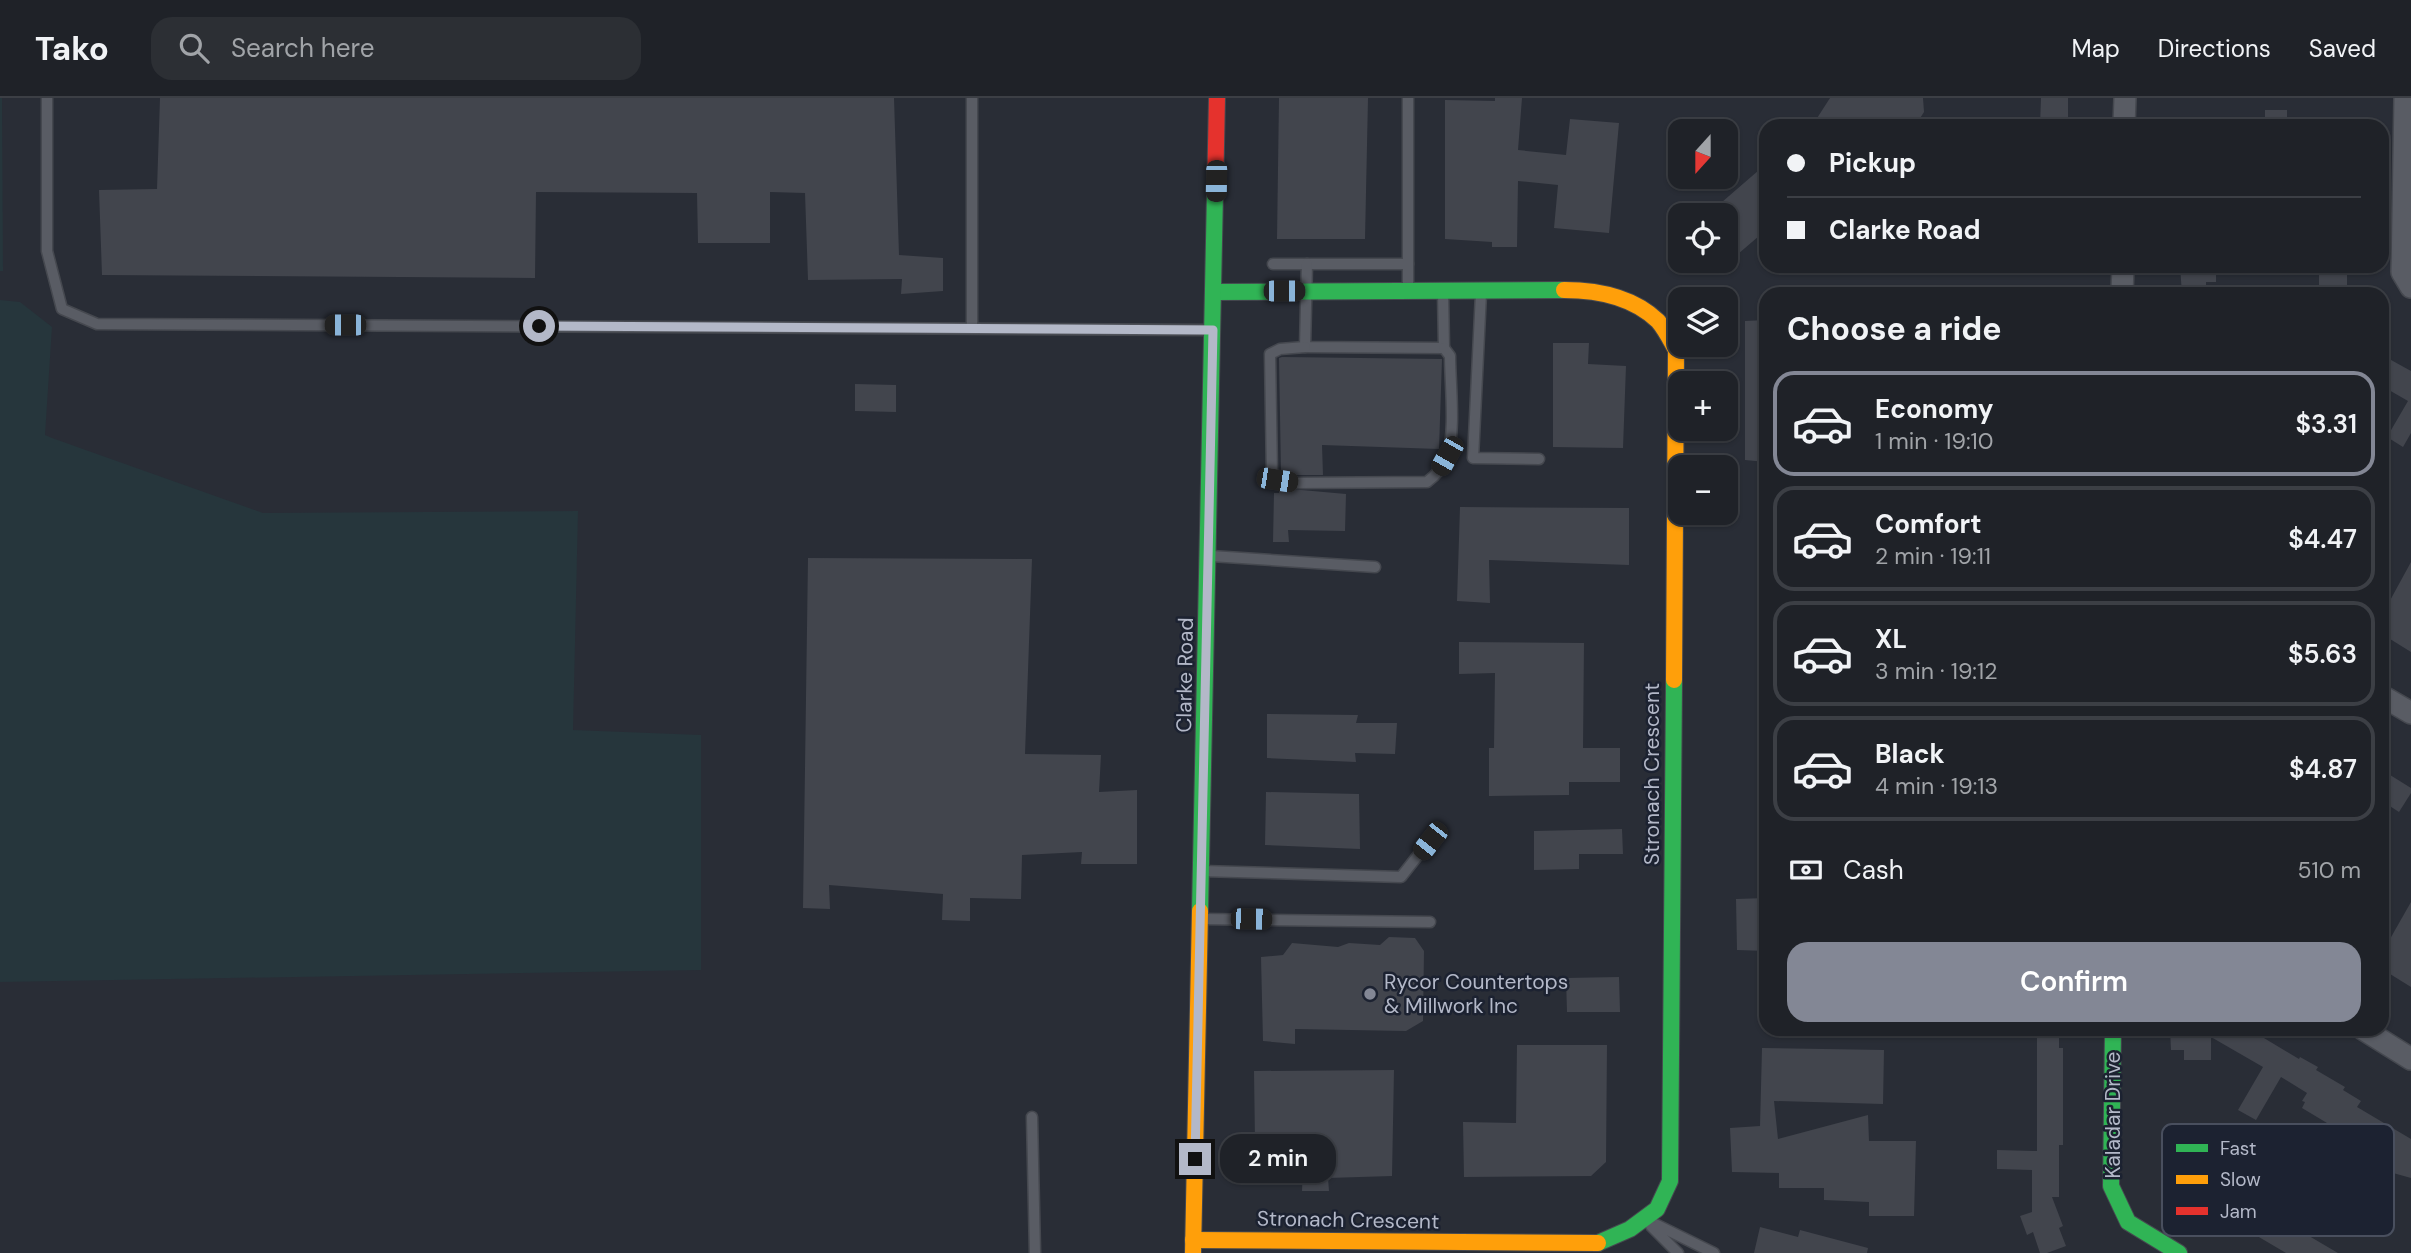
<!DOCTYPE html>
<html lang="en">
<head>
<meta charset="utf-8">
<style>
	body { margin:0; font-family:"DM Sans",sans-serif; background:#2c2f34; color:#f1f3f6; height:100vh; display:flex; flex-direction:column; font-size:26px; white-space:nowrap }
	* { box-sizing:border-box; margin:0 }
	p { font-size:23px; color:#a1a4a8 }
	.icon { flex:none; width:38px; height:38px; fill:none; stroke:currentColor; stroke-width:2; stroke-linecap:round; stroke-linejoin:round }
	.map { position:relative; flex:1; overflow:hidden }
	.details { position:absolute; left:1759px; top:189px; width:630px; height:749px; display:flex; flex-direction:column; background:#1f2228; border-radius:21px; box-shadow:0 2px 5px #0004,0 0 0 2px #3c3f45 }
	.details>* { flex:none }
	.banner { position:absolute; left:1759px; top:21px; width:630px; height:154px; border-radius:21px; box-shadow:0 2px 5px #0004,0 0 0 2px #3c3f45; display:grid; align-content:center; height:154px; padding:0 28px; background:#1f2228 }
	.needle { width:46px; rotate:201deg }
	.controls { position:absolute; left:1668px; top:21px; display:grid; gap:14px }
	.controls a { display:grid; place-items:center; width:70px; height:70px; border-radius:14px; background:#1f2228; box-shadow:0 2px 5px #0004,0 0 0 2px #3c3f45; font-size:35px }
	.end { position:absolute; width:32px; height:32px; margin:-16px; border:9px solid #b3b8c8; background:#111; box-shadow:0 0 0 4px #111 }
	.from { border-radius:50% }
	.bubble { position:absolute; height:49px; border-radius:21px; background:#1f2228; box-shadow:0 2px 5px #0004,0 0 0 2px #3c3f45; font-size:23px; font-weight:600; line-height:49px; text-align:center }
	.car { position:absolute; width:21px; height:42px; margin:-21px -10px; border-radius:9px; box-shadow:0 0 5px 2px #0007; background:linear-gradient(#222 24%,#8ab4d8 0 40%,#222 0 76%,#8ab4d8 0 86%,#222 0) }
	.banner b { display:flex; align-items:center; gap:24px; height:66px; font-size:26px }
	.banner b+b { border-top:2px solid #3c3f45 }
	.banner i { width:18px; height:18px; background:#f1f3f6 }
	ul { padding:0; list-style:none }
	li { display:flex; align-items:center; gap:21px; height:105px; margin:0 14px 10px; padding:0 14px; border:4px solid #3c3f45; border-radius:21px }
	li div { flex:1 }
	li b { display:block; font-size:26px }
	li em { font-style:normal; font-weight:600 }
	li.on { border-color:#838795 }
	li>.icon { width:63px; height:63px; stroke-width:1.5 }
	h2 { padding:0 28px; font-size:32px; line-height:84px }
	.pay { display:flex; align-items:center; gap:18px; height:77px; padding:0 28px; font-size:26px }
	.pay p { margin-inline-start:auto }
	.primary-button { display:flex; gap:14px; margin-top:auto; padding:14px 28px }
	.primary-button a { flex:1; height:80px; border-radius:21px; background:#838795; color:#fff; font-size:28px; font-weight:600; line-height:80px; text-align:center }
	header { display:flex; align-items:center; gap:42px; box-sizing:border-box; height:98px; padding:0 35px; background:#1f2228; border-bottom:2px solid #3c3f45 }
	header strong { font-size:33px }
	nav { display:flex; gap:38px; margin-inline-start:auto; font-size:24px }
	.search { width:490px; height:63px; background:#2c2f34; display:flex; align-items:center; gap:18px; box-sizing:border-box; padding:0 24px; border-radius:21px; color:#a1a4a8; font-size:26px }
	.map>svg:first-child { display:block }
	.green { fill:#26363c }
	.building { fill:#42454d }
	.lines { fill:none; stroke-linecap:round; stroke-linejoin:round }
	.lane-casing { stroke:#45484f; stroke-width:13 }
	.street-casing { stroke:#45484f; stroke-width:24 }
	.fast-casing { stroke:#45484f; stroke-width:18 }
	.slow-casing { stroke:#45484f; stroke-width:18 }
	.jam-casing { stroke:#45484f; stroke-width:18 }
	.lane { stroke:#595c64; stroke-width:10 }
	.street { stroke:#595c64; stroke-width:21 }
	.fast { stroke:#30b455; stroke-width:16 }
	.slow { stroke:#ff9f0a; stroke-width:16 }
	.jam { stroke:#e5322d; stroke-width:16 }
	.route { stroke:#b3b8c8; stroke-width:9 }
	.poi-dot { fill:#838795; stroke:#1c2231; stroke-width:2.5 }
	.labels { text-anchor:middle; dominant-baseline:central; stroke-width:5; stroke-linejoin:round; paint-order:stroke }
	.street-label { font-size:21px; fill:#b3b8c8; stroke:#1c2231 }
	.poi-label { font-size:21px; fill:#b3b8c8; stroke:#1c2231; text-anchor:start }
	.key { fill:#1c2231; stroke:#494f5e; stroke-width:2 }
	.key-label { font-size:19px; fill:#b3b8c8 }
</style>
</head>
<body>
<header>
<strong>Tako</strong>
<div class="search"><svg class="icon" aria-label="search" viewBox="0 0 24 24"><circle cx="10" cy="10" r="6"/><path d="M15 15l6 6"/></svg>Search here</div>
<nav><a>Map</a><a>Directions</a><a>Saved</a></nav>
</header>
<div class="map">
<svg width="2411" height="1155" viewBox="0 0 2411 1155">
	<rect width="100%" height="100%" fill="#292d36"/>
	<g class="green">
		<polygon points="0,0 2,0 3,173 0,173"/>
		<polygon points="0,202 20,204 52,229 45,337 52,340 263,415 578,413 573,632 701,637 701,872 0,884"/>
	</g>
	<g class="building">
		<polygon points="160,0 894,0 899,157 943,160 943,193 901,196 902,181 808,182 805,95 770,94 770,145 698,145 697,95 536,94 535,180 102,177 99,92 157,91"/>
		<polygon points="1279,0 1368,0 1365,141 1277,141"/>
		<polygon points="1495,0 1522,0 1518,52 1566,57 1570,21 1619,25 1609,135 1554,130 1558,87 1518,83 1517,149 1492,149 1492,144 1445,141 1445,2 1495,3"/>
		<polygon points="1830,0 1923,0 1924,14 1915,28 1812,28"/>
		<polygon points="2041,0 2068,0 2068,28 2040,28"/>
		<rect x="2265" y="12" width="22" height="16"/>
		<polygon points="1766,66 1766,132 1738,156 1726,150 1726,117 1707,117"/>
		<polygon points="2180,168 2216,168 2216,184 2206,184 2206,196 2182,196"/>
		<polygon points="2319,168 2344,168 2344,176 2347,176 2347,196 2319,196"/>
		<polygon points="1766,222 1766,364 1745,362 1745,223"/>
		<polygon points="1553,245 1589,245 1588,266 1626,268 1623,350 1553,349"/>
		<polygon points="2382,257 2411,273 2411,335 2403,349 2387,339 2408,303 2382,288"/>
		<polygon points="1282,259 1442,261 1439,351 1322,347 1323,377 1294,377 1281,375 1279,260"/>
		<polygon points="855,286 896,287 896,314 855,313"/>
		<polygon points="1279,390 1346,396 1345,433 1288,432 1289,444 1273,444 1274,395 1279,395"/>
		<polygon points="1460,409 1629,410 1629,467 1489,462 1490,505 1457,503"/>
		<polygon points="808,460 1032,461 1025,656 1101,657 1099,694 1137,692 1137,766 1081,766 1082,754 1022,757 1021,801 970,800 970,823 942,822 943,796 829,787 830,811 803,810"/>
		<polygon points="2411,464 2411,554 2382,536 2382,506 2387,508"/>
		<polygon points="1459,544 1584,545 1583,650 1620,650 1620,684 1569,684 1569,697 1489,698 1489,650 1494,650 1495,575 1459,576"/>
		<polygon points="1267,616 1358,617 1356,625 1397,625 1395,656 1355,655 1356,664 1267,660"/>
		<polygon points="2382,672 2411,690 2411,695 2399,714 2382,703"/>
		<polygon points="1266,694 1359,696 1360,751 1265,747"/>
		<polygon points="1622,731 1623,756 1579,756 1579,771 1534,772 1534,733"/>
		<polygon points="1766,800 1766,853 1737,852 1736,801"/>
		<polygon points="2411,804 2411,889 2382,871 2382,855"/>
		<polygon points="1389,839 1415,840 1424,853 1423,923 1406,933 1295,931 1295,946 1263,943 1261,859 1283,857 1292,845 1338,849 1349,845 1380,847"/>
		<polygon points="1619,879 1620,914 1567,914 1566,880"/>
		<polygon points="2037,931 2059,931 2059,950 2063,950 2063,1047 2059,1047 2059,1099 2052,1099 2063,1128 2059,1130 2066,1148 2047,1155 2040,1155 2033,1134 2027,1137 2020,1118 2032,1114 2032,1072 1997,1071 1997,1052 2037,1053"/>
		<polygon points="2170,931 2249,931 2299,961 2300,959 2318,969 2316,972 2345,989 2343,992 2361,1003 2357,1009 2411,1041 2411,1080 2393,1075 2353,1051 2357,1043 2302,1010 2305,1004 2302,1003 2307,995 2281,979 2256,1022 2238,1012 2263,969 2211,939 2211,962 2184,962 2184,952 2171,952"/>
		<polygon points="1517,947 1607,947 1606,1064 1591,1078 1464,1079 1463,1024 1516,1025"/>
		<polygon points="1762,950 1884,952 1883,1006 1774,1003 1778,1041 1868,1017 1869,1043 1916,1043 1914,1118 1869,1118 1869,1104 1824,1102 1824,1090 1779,1090 1779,1075 1732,1074 1730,1030 1760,1028"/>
		<polygon points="1394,972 1392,1078 1328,1080 1329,1093 1302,1093 1304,1042 1255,1044 1254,973"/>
		<polygon points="2170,1038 2187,1049 2185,1053 2215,1070 2212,1075 2241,1092 2265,1050 2283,1060 2256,1107 2338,1155 2286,1155 2247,1132 2249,1128 2203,1101 2205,1097 2167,1075 2169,1070 2162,1066 2167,1058 2161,1054"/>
		<polygon points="1760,1129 1798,1139 1800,1132 1868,1150 1867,1155 1754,1155"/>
	</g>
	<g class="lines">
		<g class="lane-casing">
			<g id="lane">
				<polyline points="47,0 47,153 62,211 97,226 1210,232"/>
				<polyline points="972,0 972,230"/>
				<polyline points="1273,166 1408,166"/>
				<polyline points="1307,166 1305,249 1444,250 1443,195"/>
				<polyline points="1408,190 1408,0"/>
				<polyline points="1481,195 1473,360 1539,361"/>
				<path d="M1305 249 1280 251 1270 256 1272 377 1277 382 1293 385 1427 384C1435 378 1443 369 1447 358 1456 335 1450 284 1450 258L1444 250"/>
				<polyline points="1211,458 1375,469"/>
				<polyline points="1202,773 1401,779 1430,742"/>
				<polyline points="1203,821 1430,824"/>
				<polyline points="1032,1019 1035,1155"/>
				<polyline points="1649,1123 1714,1155"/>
				<polyline points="1651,1128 1678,1155"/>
			</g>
		</g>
		<g class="street-casing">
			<g id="street">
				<polyline points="2405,0 2402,174 2411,189"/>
				<polyline points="2124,28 2125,0"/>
				<polyline points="2122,196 2123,168"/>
				<polyline points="2382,598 2411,615"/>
				<polyline points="2363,931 2411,961"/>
			</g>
		</g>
		<g class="fast-casing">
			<g id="fast">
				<polyline points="1214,194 1564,192"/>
				<polyline points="1200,813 1215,95"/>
				<polyline points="2113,931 2111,1088 2128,1124 2179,1155"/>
				<polyline points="1598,1145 1630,1131 1657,1111 1670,1083 1674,582"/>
			</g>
		</g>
		<g class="slow-casing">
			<g id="slow">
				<path d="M1564 192C1598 192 1633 199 1658 223 1665 231 1671 243 1676 252L1674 582"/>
				<polyline points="1193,1142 1598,1145"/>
				<polyline points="1193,1155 1200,813"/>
			</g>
		</g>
		<g class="jam-casing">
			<polyline id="jam" points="1215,95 1217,0"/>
		</g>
		<use href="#lane" class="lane"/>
		<use href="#street" class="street"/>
		<use href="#fast" class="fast"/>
		<use href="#slow" class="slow"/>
		<use href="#jam" class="jam"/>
	</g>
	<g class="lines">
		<polyline class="route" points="539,228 1213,232 1195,1061"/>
	</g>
	<circle class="poi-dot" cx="1370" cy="896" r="7"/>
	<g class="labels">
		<g class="street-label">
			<text transform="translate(1185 577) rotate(-89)">Clarke Road</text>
			<text transform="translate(1652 676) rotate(-90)">Stronach Crescent</text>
			<text transform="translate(2113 1017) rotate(-90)">Kaladar Drive</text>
			<text transform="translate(1348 1122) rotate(1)">Stronach Crescent</text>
		</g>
		<g class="poi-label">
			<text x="1384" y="884">Rycor Countertops<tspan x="1384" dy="24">&amp; Millwork Inc</tspan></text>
		</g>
	</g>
	<rect x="2162" y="1026" width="232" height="112" rx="10" class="key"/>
	<rect x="2176" y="1046" width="32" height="8" fill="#30b455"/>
	<rect x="2176" y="1077" width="32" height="9" fill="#ff9f0a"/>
	<rect x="2176" y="1109" width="32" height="8" fill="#e5322d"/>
	<g class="key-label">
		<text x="2220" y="1057">Fast</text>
		<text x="2220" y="1088">Slow</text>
		<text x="2220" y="1120">Jam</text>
	</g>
</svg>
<div class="controls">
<a><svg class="needle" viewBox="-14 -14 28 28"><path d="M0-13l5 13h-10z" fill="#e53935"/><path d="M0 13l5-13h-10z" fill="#a1a4a8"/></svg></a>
<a><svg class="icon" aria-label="locate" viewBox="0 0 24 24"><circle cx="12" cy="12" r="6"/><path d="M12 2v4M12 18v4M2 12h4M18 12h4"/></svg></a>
<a><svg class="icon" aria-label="layers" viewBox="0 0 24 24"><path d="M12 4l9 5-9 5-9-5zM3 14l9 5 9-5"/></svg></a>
<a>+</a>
<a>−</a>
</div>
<i class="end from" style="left:539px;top:228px"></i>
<i class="end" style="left:1195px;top:1061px"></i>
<div class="bubble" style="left:1220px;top:1036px;width:116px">2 min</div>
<i class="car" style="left:1216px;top:83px;rotate:181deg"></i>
<i class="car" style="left:1284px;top:193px;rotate:90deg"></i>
<i class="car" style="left:345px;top:227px;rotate:270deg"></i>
<i class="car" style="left:1447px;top:358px;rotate:210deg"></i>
<i class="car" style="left:1277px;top:382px;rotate:99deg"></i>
<i class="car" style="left:1430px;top:743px;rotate:218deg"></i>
<i class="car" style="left:1251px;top:821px;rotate:91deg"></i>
<div class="banner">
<b><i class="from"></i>Pickup</b>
<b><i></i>Clarke Road</b>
</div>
<section class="details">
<h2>Choose a ride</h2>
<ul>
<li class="on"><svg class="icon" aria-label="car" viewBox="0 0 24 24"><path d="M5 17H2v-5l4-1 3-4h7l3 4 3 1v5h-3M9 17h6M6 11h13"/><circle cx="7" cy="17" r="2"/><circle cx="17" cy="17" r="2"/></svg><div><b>Economy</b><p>1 min · 19:10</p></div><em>$3.31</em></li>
<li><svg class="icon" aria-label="car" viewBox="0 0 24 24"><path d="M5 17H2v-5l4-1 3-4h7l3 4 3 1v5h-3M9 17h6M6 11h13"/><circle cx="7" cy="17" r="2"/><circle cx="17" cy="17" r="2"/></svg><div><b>Comfort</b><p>2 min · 19:11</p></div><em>$4.47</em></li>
<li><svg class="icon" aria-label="car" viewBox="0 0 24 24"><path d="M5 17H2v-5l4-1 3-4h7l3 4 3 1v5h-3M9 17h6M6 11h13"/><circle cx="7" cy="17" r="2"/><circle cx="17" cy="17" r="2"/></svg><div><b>XL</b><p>3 min · 19:12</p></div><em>$5.63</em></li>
<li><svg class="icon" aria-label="car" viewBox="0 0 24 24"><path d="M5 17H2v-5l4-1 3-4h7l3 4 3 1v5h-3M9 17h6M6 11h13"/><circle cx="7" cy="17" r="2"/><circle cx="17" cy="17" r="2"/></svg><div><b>Black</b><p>4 min · 19:13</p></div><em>$4.87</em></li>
</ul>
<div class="pay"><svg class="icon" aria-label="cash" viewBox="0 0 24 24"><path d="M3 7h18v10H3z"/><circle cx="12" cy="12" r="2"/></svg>Cash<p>510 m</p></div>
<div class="primary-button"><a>Confirm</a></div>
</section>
</div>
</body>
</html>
